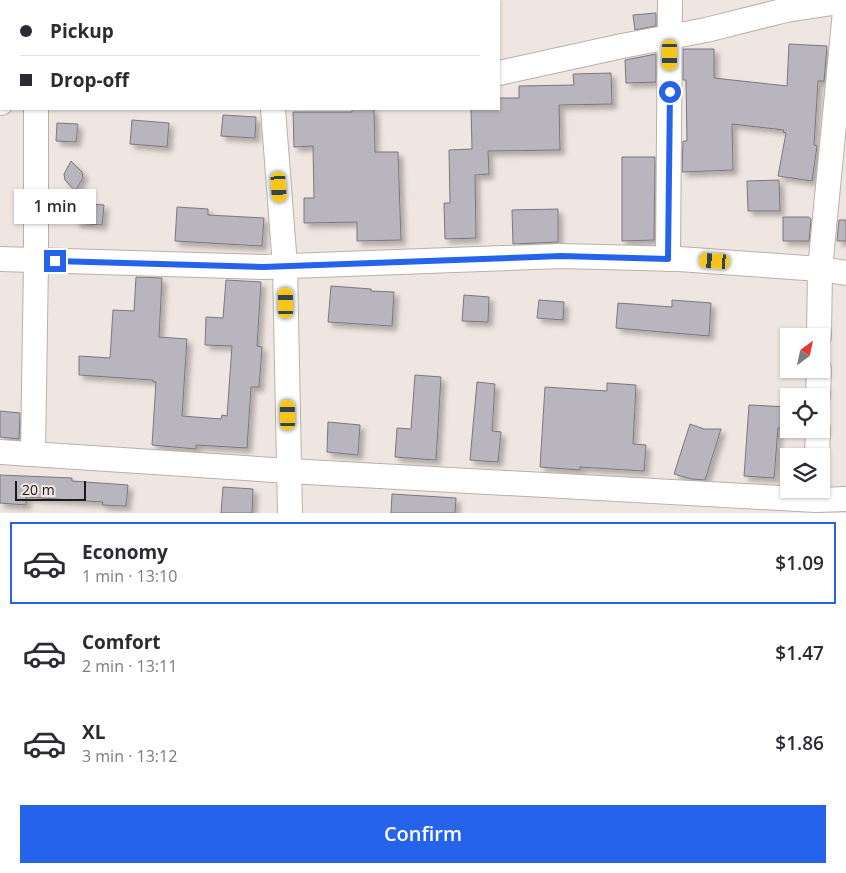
<!DOCTYPE html>
<html lang="en">
<head>
<meta charset="utf-8">
<style>
	body { margin:0; font-family:"Open Sans",sans-serif; background:#f2f2f3; color:#2b2b33; height:100vh; display:flex; flex-direction:column; font-size:19px; white-space:nowrap }
	* { box-sizing:border-box; margin:0 }
	p { font-size:16px; color:#7c7c81 }
	.icon { flex:none; width:28px; height:28px; fill:none; stroke:currentColor; stroke-width:2; stroke-linecap:round; stroke-linejoin:round }
	.map { position:relative; height:513px; overflow:hidden }
	.side { display:flex; flex-direction:column; background:#fff; flex:1 }
	.side>* { flex:none }
	.hud { position:absolute; left:0px; top:0px; width:500px; height:110px; box-shadow:0 1px 4px #0004; display:grid; align-content:center; height:110px; padding:0 20px; background:#fff }
	.needle { width:32px; rotate:33deg }
	.controls { position:absolute; left:780px; top:328px; display:grid; gap:10px }
	.controls a { display:grid; place-items:center; width:50px; height:50px; border-radius:0px; background:#fff; box-shadow:0 1px 4px #0004; font-size:25px }
	.scale { position:absolute; left:15px; bottom:12px; width:71px; box-sizing:border-box; padding-left:5px; border:2px solid #1d1917; border-top:0; font-size:14px; line-height:18px; white-space:nowrap; color:#1d1917; -webkit-text-stroke:4px #f0e6e1; paint-order:stroke }
	.end { position:absolute; width:22px; height:22px; margin:-11px; border:6px solid #2563eb; background:#fff; box-shadow:0 0 0 2px #fff }
	.from { border-radius:50% }
	.bubble { position:absolute; height:35px; border-radius:0px; background:#fff; box-shadow:0 1px 4px #0004; font-size:16px; font-weight:600; line-height:35px; text-align:center }
	.car { position:absolute; width:15px; height:30px; margin:-15px -8px; border-radius:6px; box-shadow:0 0 4px 1px #0007; background:linear-gradient(#f5c518 24%,#345 0 40%,#f5c518 0 76%,#345 0 86%,#f5c518 0) }
	.hud b { display:flex; align-items:center; gap:18px; height:48px; font-size:19px }
	.hud b+b { border-top:1px solid #e1e1e2 }
	.hud i { width:12px; height:12px; background:#2b2b33 }
	ul { padding:9px 0 0; list-style:none }
	li { display:flex; align-items:center; gap:15px; height:82px; margin:0 10px 8px; padding:0 10px; border:2px solid transparent; border-radius:0px }
	li div { flex:1 }
	li b { display:block; font-size:19px }
	li em { font-style:normal; font-weight:600 }
	li.current { border-color:#2563eb }
	li>.icon { width:45px; height:45px; stroke-width:1.5 }
	.cta { display:flex; gap:10px; margin-top:auto; padding:10px 20px }
	.cta a { flex:1; height:58px; border-radius:0px; background:#2563eb; color:#fff; font-size:20px; font-weight:600; line-height:58px; text-align:center }
	.map>svg:first-child { display:block }
	.building { fill:#b8b5be; stroke:#7a777f; filter:url(#shadow) }
	.lines { fill:none; stroke-linecap:round; stroke-linejoin:round }
	.street-casing { stroke:#bab0ab; stroke-width:26 }
	.street { stroke:#fff; stroke-width:24 }
	.route { stroke:#2563eb; stroke-width:6 }
</style>
</head>
<body>
<div class="map">
<svg width="846" height="513" viewBox="0 0 846 513">
	<defs>
		<filter id="shadow"><feDropShadow dx="4.5" dy="4.5" stdDeviation="2.5" flood-color="#0004"/></filter>
	</defs>
	<rect width="100%" height="100%" fill="#f0e6e1"/>
	<g class="building">
		<polygon points="656,13 656,26 635,30 633,15"/>
		<polygon points="789,44 827,46 824,81 818,81 814,145 817,146 812,181 778,176 786,133 783,132 784,130 732,124 733,170 682,172 683,141 687,141 686,80 683,80 683,49 714,49 714,78 787,86"/>
		<polygon points="656,54 656,82 626,83 625,60"/>
		<polygon points="611,73 612,104 559,105 560,150 488,151 489,174 475,175 476,238 445,239 444,203 450,203 449,150 472,149 471,109 499,109 499,98 519,98 519,86 574,85 573,74"/>
		<polygon points="352,109 374,109 375,152 398,152 401,240 357,241 357,222 304,223 304,198 314,198 313,146 294,147 293,112 352,112"/>
		<polygon points="223,115 256,117 255,138 221,136"/>
		<polygon points="132,120 169,123 167,147 130,144"/>
		<polygon points="57,123 78,124 76,142 56,141"/>
		<polygon points="622,157 655,157 654,240 622,241"/>
		<polygon points="71,161 82,172 83,178 75,191 65,180 64,174"/>
		<polygon points="779,180 780,211 748,211 747,181"/>
		<polygon points="77,203 104,205 102,225 75,223"/>
		<polygon points="177,207 208,209 208,215 264,218 262,246 175,241"/>
		<polygon points="558,209 558,242 513,244 512,210"/>
		<polygon points="783,217 809,217 811,219 809,241 783,241"/>
		<polygon points="839,220 846,220 846,241 837,241"/>
		<polygon points="136,277 162,278 159,337 187,339 182,416 221,419 222,415 227,416 232,346 205,345 206,317 223,318 226,280 261,282 257,346 262,347 259,387 251,387 247,448 196,445 196,449 152,445 156,382 153,382 153,380 79,375 79,356 110,358 113,310 134,311"/>
		<polygon points="331,286 371,289 371,291 394,292 392,326 328,322"/>
		<polygon points="464,295 489,297 488,322 462,321"/>
		<polygon points="539,300 564,302 563,320 537,318"/>
		<polygon points="672,300 711,303 709,336 616,328 618,303 672,307"/>
		<polygon points="415,375 441,377 436,460 395,457 397,428 411,429"/>
		<polygon points="477,382 495,384 492,431 501,432 498,462 470,460"/>
		<polygon points="607,383 636,385 633,444 646,445 644,471 580,467 580,470 540,467 545,387 607,391"/>
		<polygon points="749,405 789,407 789,428 778,428 774,478 744,476"/>
		<polygon points="0,411 20,413 19,439 0,437"/>
		<polygon points="328,422 360,425 358,455 327,452"/>
		<polygon points="690,424 704,429 721,429 705,480 692,479 674,474"/>
		<polygon points="0,475 72,478 72,481 128,485 126,506 102,505 103,502 26,497 26,505 0,503"/>
		<polygon points="223,487 253,489 252,513 221,513"/>
		<polygon points="392,494 456,498 455,513 391,513"/>
	</g>
	<g class="lines">
		<g class="street-casing">
			<g id="street">
				<polyline points="499,73 622,46 706,30 786,10 845,1 845,0"/>
				<polyline points="0,103 1,103"/>
				<polyline points="273,109 285,266 290,513"/>
				<polyline points="0,259 263,267 561,256 679,259 820,269 846,273"/>
				<polyline points="668,259 670,0"/>
				<polyline points="819,336 820,269 846,1"/>
				<polyline points="818,396 819,369"/>
				<polyline points="0,452 289,471 816,500 846,499"/>
				<polyline points="33,454 36,261 36,109"/>
				<polyline points="817,456 818,429"/>
			</g>
		</g>
		<use href="#street" class="street"/>
	</g>
	<g class="lines">
		<polyline class="route" points="55,261 263,267 561,256 668,259 670,92"/>
	</g>
</svg>
<div class="controls">
<a><svg class="needle" viewBox="-14 -14 28 28"><path d="M0-13l5 13h-10z" fill="#e53935"/><path d="M0 13l5-13h-10z" fill="#7c7c81"/></svg></a>
<a><svg class="icon" aria-label="locate" viewBox="0 0 24 24"><circle cx="12" cy="12" r="6"/><path d="M12 2v4M12 18v4M2 12h4M18 12h4"/></svg></a>
<a><svg class="icon" aria-label="layers" viewBox="0 0 24 24"><path d="M12 4l9 5-9 5-9-5zM3 14l9 5 9-5"/></svg></a>
</div>
<div class="scale">20 m</div>
<i class="end from" style="left:670px;top:92px"></i>
<i class="end" style="left:55px;top:261px"></i>
<div class="bubble" style="left:14px;top:189px;width:82px">1 min</div>
<i class="car" style="left:670px;top:55px;rotate:180deg"></i>
<i class="car" style="left:279px;top:187px;rotate:176deg"></i>
<i class="car" style="left:715px;top:261px;rotate:274deg"></i>
<i class="car" style="left:286px;top:303px;rotate:359deg"></i>
<i class="car" style="left:288px;top:415px;rotate:359deg"></i>
<div class="hud">
<b><i class="from"></i>Pickup</b>
<b><i></i>Drop-off</b>
</div>
</div>
<section class="side">
<ul>
<li class="current"><svg class="icon" aria-label="car" viewBox="0 0 24 24"><path d="M5 17H2v-5l4-1 3-4h7l3 4 3 1v5h-3M9 17h6M6 11h13"/><circle cx="7" cy="17" r="2"/><circle cx="17" cy="17" r="2"/></svg><div><b>Economy</b><p>1 min · 13:10</p></div><em>$1.09</em></li>
<li><svg class="icon" aria-label="car" viewBox="0 0 24 24"><path d="M5 17H2v-5l4-1 3-4h7l3 4 3 1v5h-3M9 17h6M6 11h13"/><circle cx="7" cy="17" r="2"/><circle cx="17" cy="17" r="2"/></svg><div><b>Comfort</b><p>2 min · 13:11</p></div><em>$1.47</em></li>
<li><svg class="icon" aria-label="car" viewBox="0 0 24 24"><path d="M5 17H2v-5l4-1 3-4h7l3 4 3 1v5h-3M9 17h6M6 11h13"/><circle cx="7" cy="17" r="2"/><circle cx="17" cy="17" r="2"/></svg><div><b>XL</b><p>3 min · 13:12</p></div><em>$1.86</em></li>
</ul>
<div class="cta"><a>Confirm</a></div>
</section>
</body>
</html>
